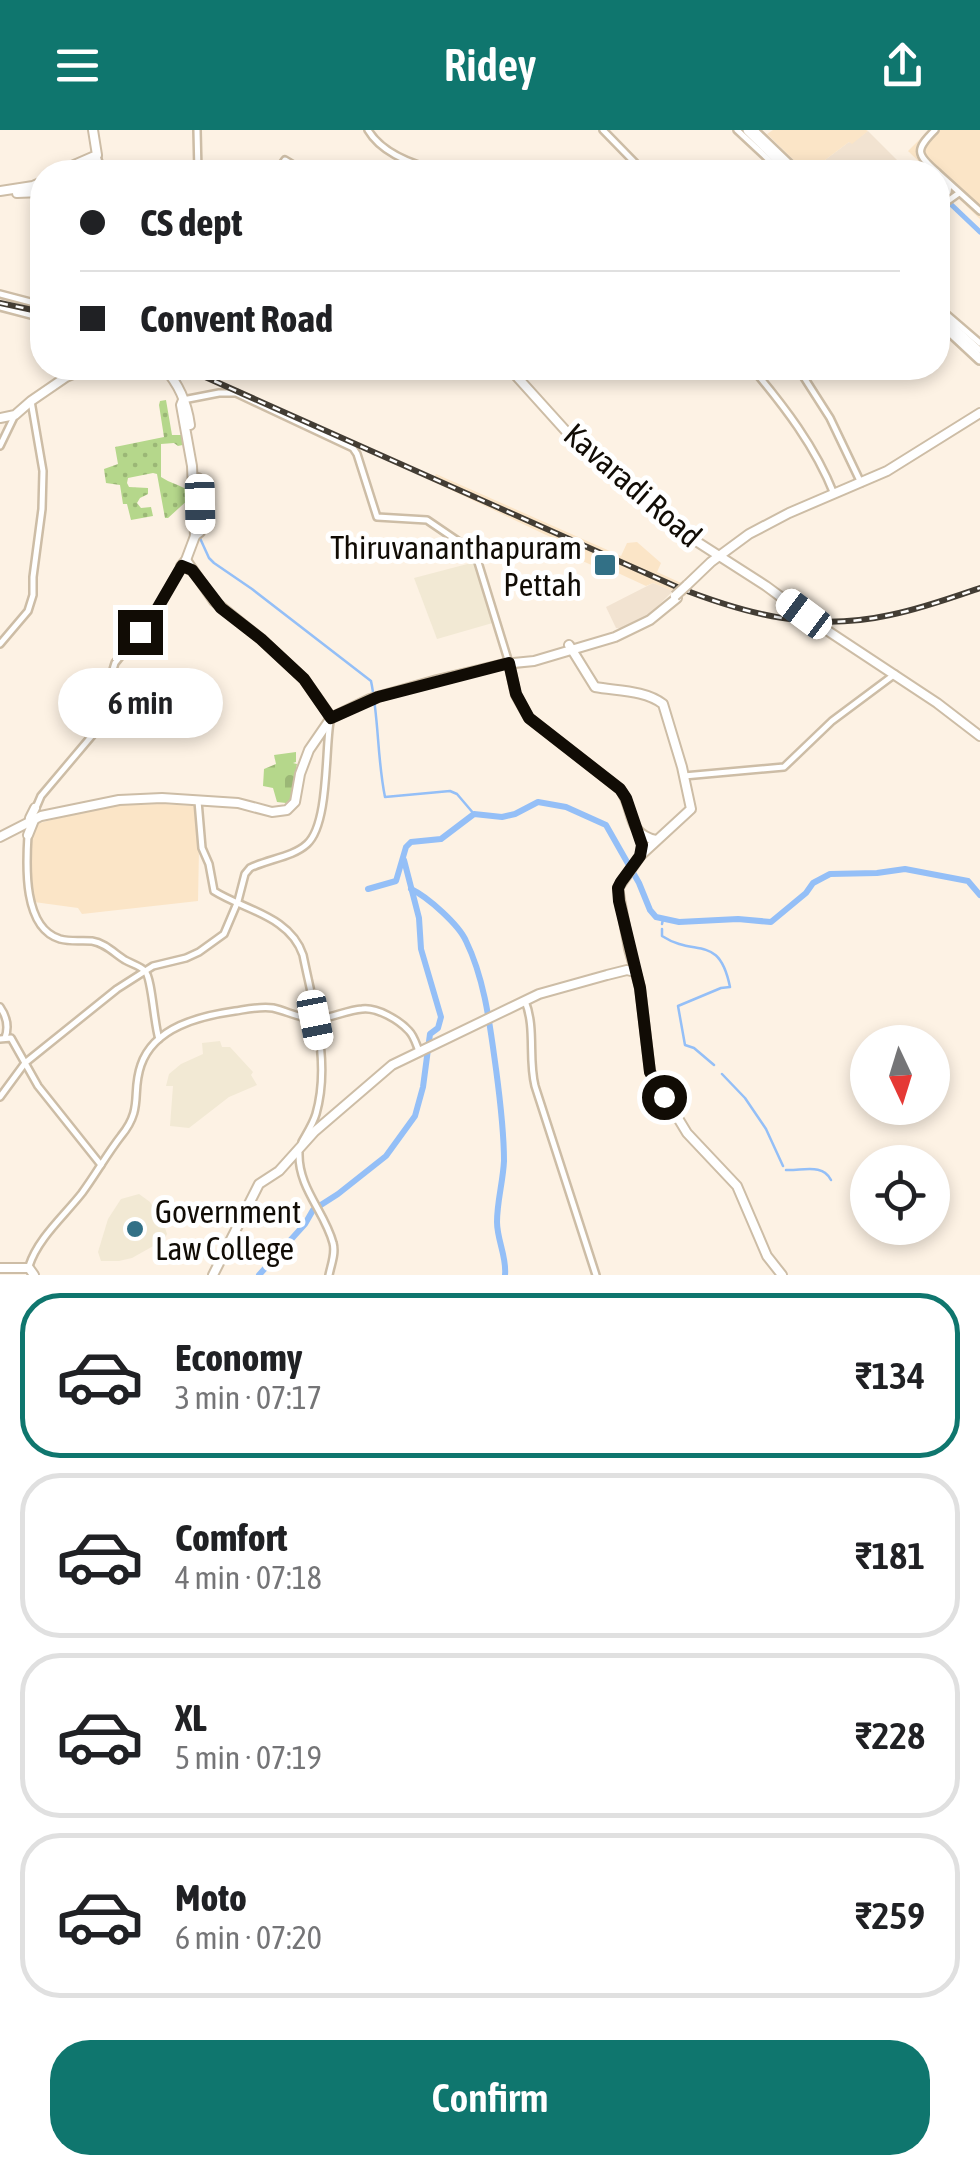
<!DOCTYPE html>
<html lang="en">
<head>
<meta charset="utf-8">
<style>
	body { margin:0; font-family:"Asap Condensed",sans-serif; background:#f6f6f6; color:#202124; height:100vh; display:flex; flex-direction:column; font-size:38px; white-space:nowrap }
	* { box-sizing:border-box; margin:0 }
	p { font-size:32px; color:#757577 }
	.icon { flex:none; width:55px; height:55px; fill:none; stroke:currentColor; stroke-width:2; stroke-linecap:round; stroke-linejoin:round }
	.map { position:relative; height:1145px; overflow:hidden }
	.details { display:flex; flex-direction:column; background:#fff; flex:1 }
	.details>* { flex:none }
	.guide { position:absolute; left:30px; top:30px; width:920px; height:220px; border-radius:40px; box-shadow:0 5px 15px #0003; display:grid; align-content:center; height:220px; padding:0 50px; background:#fff }
	.needle { width:65px; rotate:176deg }
	.buttons { position:absolute; left:850px; top:895px; display:grid; gap:20px }
	.buttons a { display:grid; place-items:center; width:100px; height:100px; border-radius:50%; background:#fff; box-shadow:0 5px 15px #0003; font-size:50px }
	.end { position:absolute; width:45px; height:45px; margin:-22px; border:12px solid #110c05; background:#fff; box-shadow:0 0 0 5px #fff }
	.from { border-radius:50% }
	.bubble { position:absolute; height:70px; border-radius:35px; background:#fff; box-shadow:0 5px 15px #0003; font-size:32px; font-weight:600; line-height:70px; text-align:center }
	.car { position:absolute; width:30px; height:60px; margin:-30px -15px; border-radius:12px; box-shadow:0 0 8px 2px #0007; background:linear-gradient(#fff 24%,#345 0 40%,#fff 0 76%,#345 0 86%,#fff 0) }
	.guide b { display:flex; align-items:center; gap:35px; height:95px; font-size:38px }
	.guide b+b { border-top:2px solid #e0e0e0 }
	.guide i { width:25px; height:25px; background:#202124 }
	ul { padding:18px 0 0; list-style:none }
	li { display:flex; align-items:center; gap:30px; height:165px; margin:0 20px 15px; padding:0 30px; border:5px solid #e0e0e0; border-radius:40px }
	li div { flex:1 }
	li b { display:block; font-size:38px }
	li em { font-style:normal; font-weight:600 }
	li.current { border-color:#0f766e }
	li>.icon { width:90px; height:90px; stroke-width:1.5 }
	.primary-button { display:flex; gap:20px; margin-top:auto; padding:20px 50px }
	.primary-button a { flex:1; height:115px; border-radius:40px; background:#0f766e; color:#fff; font-size:40px; font-weight:600; line-height:115px; text-align:center }
	header { display:flex; justify-content:space-between; align-items:center; height:130px; padding:0 50px; background:#0f766e; color:#fff; font-size:45px; font-weight:600 }
	.map>svg:first-child { display:block }
	.commercial { fill:#f2e3d1 }
	.education { fill:#f2e9d4 }
	.built { fill:#fbe5c7 }
	.grass { fill:url(#grass-dots) }
	.cemetery { fill:url(#cemetery-stones) }
	.lines { fill:none; stroke-linecap:round; stroke-linejoin:round }
	.stream { stroke:#94bff7; stroke-width:2.5 }
	.canal { stroke:#94bff7; stroke-width:5 }
	.river { stroke:#94bff7; stroke-width:6 }
	.minor-casing { stroke:#cdbda6; stroke-width:10 }
	.major-casing { stroke:#cdbda6; stroke-width:12 }
	.highway-casing { stroke:#cdbda6; stroke-width:14 }
	.minor { stroke:#fff; stroke-width:5 }
	.major { stroke:#fff; stroke-width:8 }
	.highway { stroke:#fff; stroke-width:9 }
	.rail-casing { stroke:#433d34; stroke-width:6 }
	.rail { stroke:#fff; stroke-width:2.5; stroke-dasharray:8; stroke-linecap:butt }
	.major-bridge-casing { stroke:#cdbda6; stroke-width:12; stroke-linecap:butt }
	.major-bridge { stroke:#fff; stroke-width:8 }
	.route { stroke:#110c05; stroke-width:12 }
	.poi-dot { fill:#327086; stroke:#fff; stroke-width:4 }
	.labels { text-anchor:middle; dominant-baseline:central; stroke-width:10; stroke-linejoin:round; paint-order:stroke }
	.street-label { font-size:32px; fill:#110c05; stroke:#fff }
	.poi-label { font-size:32px; fill:#110c05; stroke:#fff; text-anchor:end }
</style>
</head>
<body>
<header><svg class="icon" aria-label="menu" viewBox="0 0 24 24"><path d="M4 6h16M4 12h16M4 18h16"/></svg>Ridey<svg class="icon" aria-label="share" viewBox="0 0 24 24"><path d="M12 15V3M7 8l5-5 5 5M5 13v7h14v-7"/></svg></header>
<div class="map">
<svg width="980" height="1145" viewBox="0 0 980 1145">
	<defs>
		<pattern id="grass-dots" width="8" height="8" patternUnits="userSpaceOnUse" patternTransform="scale(2.5)"><rect width="8" height="8" fill="#b5d78b"/><path d="M2 2h.1M6 6h.1" fill="none" stroke="#9bb776" stroke-width="1.8" stroke-linecap="round"/></pattern>
		<pattern id="cemetery-stones" width="16" height="16" patternUnits="userSpaceOnUse" patternTransform="scale(2.5)"><rect width="16" height="16" fill="#b5d78b"/><path d="M2 7V4a2 2 0 0 1 4 0v3zM10 15v-3a2 2 0 0 1 4 0v3z" fill="#9bb776"/></pattern>
	</defs>
	<rect width="100%" height="100%" fill="#fdf2e4"/>
	<g class="commercial">
		<polygon points="868,1 905,38 900,42 809,42 849,12 852,13"/>
		<polygon points="653,453 673,461 647,487 624,499 616,498 606,477"/>
	</g>
	<g class="education">
		<polygon points="475,432 496,492 437,509 414,448"/>
		<polygon points="220,911 222,917 230,917 253,942 251,945 257,955 229,967 189,998 170,996 173,956 166,956 169,944 181,934 203,924 202,913"/>
		<polygon points="139,1064 150,1072 164,1095 167,1104 164,1110 132,1128 119,1131 101,1131 98,1122 108,1089 121,1069"/>
	</g>
	<g class="built">
		<polygon points="773,0 866,0 868,1 852,14 849,12 809,42 806,42 767,4"/>
		<polygon points="929,0 980,0 980,89 938,49 938,42 930,42 908,21"/>
		<polygon points="436,344 621,426 627,413 637,412 661,433 657,442 690,457 685,466 653,453 646,456 618,443 616,446 578,429 580,421 432,351"/>
		<polygon points="163,674 194,676 199,719 198,771 82,784 78,778 34,772 30,746 30,712 34,698 40,693 97,678 122,675"/>
	</g>
	<path class="grass" d="M166 270 172 305H185L187 314 178 316 174 313 161 314V347C170 353 180 355 190 361V368L168 388H165L157 344 153 343 128 348 127 353 129 357 148 358V364L140 368 137 373 141 378 151 377 153 386 131 390 127 374H123L120 355 106 353 104 339 118 334 115 317 164 307 159 275 160 271Z"/>
	<polygon class="cemetery" points="296,622 296,632 293,633 297,634 291,669 286,673 277,672 273,658 263,656 264,639 276,634 274,625"/>
	<g class="lines">
		<g class="stream">
			<polyline points="175,238 183,260"/>
			<path d="M199 406 209 428 214 433 252 459 371 551C379 589 377 628 385 667L450 661 457 664 474 684"/>
			<polyline points="662,794 663,789"/>
			<path d="M662 799V806C696 828 719 803 730 857L721 858 678 876 685 915 694 918 714 935"/>
			<polyline points="722,944 745,968 766,999 783,1036"/>
			<path d="M786 1040C802 1041 823 1033 831 1050"/>
		</g>
		<polyline class="canal" points="938,62 980,102"/>
		<g class="river">
			<polyline points="368,759 396,751 406,717 411,712 441,709 474,684 502,687 515,684 538,672 566,677 606,695 639,753 650,780 656,787 679,792 738,789 771,792 806,763 813,753 830,744 877,743 905,739 968,751 980,765"/>
			<path d="M411 759C428 767 459 795 466 811 485 850 490 896 496 939 500 969 504 1000 504 1031 503 1052 497 1071 497 1092 497 1110 507 1127 505 1145"/>
			<polyline points="259,1145 305,1094 313,1080 338,1064 386,1026 415,986 423,957 430,904 438,898 441,887 421,819 419,788 404,730"/>
		</g>
		<g class="minor-casing">
			<g id="minor">
				<polyline points="197,0 198,42"/>
				<path d="M368 0C382 24 417 36 443 42"/>
				<polyline points="603,0 644,42"/>
				<polyline points="737,0 782,42"/>
				<polyline points="755,0 799,42"/>
				<path d="M935 0C915 20 916 24 937 42"/>
				<polyline points="97,26 102,42"/>
				<polyline points="269,42 280,37 285,30 305,42"/>
				<polyline points="508,42 522,40 533,42"/>
				<polyline points="938,43 980,81"/>
				<polyline points="938,70 948,62 949,54"/>
				<polyline points="938,78 959,63"/>
				<polyline points="0,164 42,175"/>
				<polyline points="0,177 42,188"/>
				<polyline points="938,177 980,213"/>
				<polyline points="938,182 980,220"/>
				<path d="M752 238C784 276 815 316 834 364"/>
				<polyline points="798,238 830,288 861,353"/>
				<polyline points="183,270 219,263 236,263 353,318 357,324 377,387 427,390 471,420 477,429 509,533"/>
				<polyline points="0,316 14,287"/>
				<polyline points="0,514 28,481 33,465 33,447 42,379 43,341 31,271"/>
				<polyline points="684,646 784,637 832,591 895,544"/>
				<path d="M198 671 202 718 209 734 214 761C244 780 290 786 303 825 313 875 331 932 316 984 313 994 307 1003 302 1012"/>
				<path d="M35 680 41 666 106 589C114 571 108 551 115 533L153 486 181 436"/>
				<path d="M28 705C26 736 23 798 60 809 71 812 81 810 92 811 105 813 114 823 125 830 132 834 140 836 145 841 152 848 154 895 159 909"/>
				<path d="M525 871C536 898 528 928 535 956L596 1145"/>
				<path d="M0 877C7 887 9 897 5 908"/>
				<polyline points="0,909 11,908 38,956 101,1035"/>
				<path d="M0 967 25 933 117 859 153 836 186 828 199 822 224 804 238 771 245 744 250 738C268 729 293 727 307 714 329 694 325 620 330 592"/>
				<path d="M299 1023C298 1058 325 1082 333 1113 336 1123 331 1135 329 1145"/>
				<path d="M29 1136C38 1108 64 1086 82 1063 96 1044 107 1024 121 1006 144 978 131 963 141 935 154 897 200 886 235 881 248 879 261 876 273 878 287 881 303 890 317 889 332 888 347 880 362 879 377 877 399 890 409 901 414 906 416 914 419 921"/>
			</g>
		</g>
		<g class="major-casing">
			<g id="major">
				<polyline points="58,42 97,25 93,0"/>
				<polyline points="0,61 33,56 42,52"/>
				<polyline points="17,63 42,62"/>
				<path d="M164 238C179 254 187 273 190 295"/>
				<polyline points="509,238 574,310 593,323 699,413 766,456 804,484"/>
				<polyline points="183,270 181,275 192,336 195,406 186,430 181,436 192,440"/>
				<polyline points="0,288 15,285 31,271 66,247 88,238"/>
				<polyline points="195,406 200,402 198,348"/>
				<polyline points="186,430 214,471 261,509 304,549 330,586"/>
				<polyline points="687,455 711,432 749,404 789,383 887,341 980,283"/>
				<polyline points="825,499 937,573 980,606"/>
				<path d="M569 515 595 557C617 561 645 560 663 574L682 637 691 679 640 726 618 758 629 819 640 857 650 942 687 1003 737 1056 767 1126 782 1145"/>
				<path d="M509 533 516 565 529 588 620 659C635 679 625 703 656 710"/>
				<polyline points="30,688 35,678"/>
				<polyline points="28,705 34,690"/>
				<polyline points="0,707 41,686 119,670 162,668 238,673 272,682 287,680 295,672 300,644 309,620 331,588 370,569 437,550 504,534 534,531 615,507 650,490 677,468"/>
				<polyline points="0,1138 29,1138 34,1145"/>
				<polyline points="213,1145 259,1054 279,1041 314,1002 392,935 539,864 607,845 627,840 635,842"/>
			</g>
		</g>
		<g class="highway-casing">
			<g id="highway">
				<polyline points="748,0 791,42"/>
				<polyline points="938,190 980,229"/>
			</g>
		</g>
		<use href="#minor" class="minor"/>
		<use href="#major" class="major"/>
		<use href="#highway" class="highway"/>
		<g class="rail-casing">
			<g id="rail">
				<polyline points="0,173 42,182"/>
				<path d="M185 238 677 457C748 485 813 502 890 485 920 479 951 468 980 458"/>
			</g>
		</g>
		<use href="#rail" class="rail"/>
		<g class="major-bridge-casing">
			<g id="major-bridge">
				<polyline points="675,466 687,455"/>
				<polyline points="804,484 825,499"/>
			</g>
		</g>
		<use href="#major-bridge" class="major-bridge"/>
	</g>
	<g class="lines">
		<polyline class="route" points="140,502 153,486 182,436 192,440 221,478 261,509 304,549 331,588 378,567 509,533 516,564 529,588 620,659 626,668 642,715 640,726 621,752 618,758 619,771 640,858 650,942 664,967"/>
	</g>
	<g class="poi-dot">
		<rect x="593" y="423" width="24" height="24" rx="5"/>
		<circle cx="135" cy="1099" r="10"/>
	</g>
	<g class="labels">
		<g class="street-label">
			<text transform="translate(633 355) rotate(41)">Kavaradi Road</text>
		</g>
		<g class="poi-label">
			<text x="582" y="417">Thiruvananthapuram<tspan x="582" dy="37">Pettah</tspan></text>
			<text x="155" y="1081" text-anchor="start">Government<tspan x="155" dy="37">Law College</tspan></text>
		</g>
	</g>
</svg>
<div class="buttons">
<a><svg class="needle" viewBox="-14 -14 28 28"><path d="M0-13l5 13h-10z" fill="#e53935"/><path d="M0 13l5-13h-10z" fill="#757577"/></svg></a>
<a><svg class="icon" aria-label="locate" viewBox="0 0 24 24"><circle cx="12" cy="12" r="6"/><path d="M12 2v4M12 18v4M2 12h4M18 12h4"/></svg></a>
</div>
<i class="end from" style="left:664px;top:967px"></i>
<i class="end" style="left:140px;top:502px"></i>
<div class="bubble" style="left:58px;top:538px;width:165px">6 min</div>
<i class="car" style="left:200px;top:374px;rotate:179deg"></i>
<i class="car" style="left:804px;top:484px;rotate:307deg"></i>
<i class="car" style="left:315px;top:890px;rotate:169deg"></i>
<div class="guide">
<b><i class="from"></i>CS dept</b>
<b><i></i>Convent Road</b>
</div>
</div>
<section class="details">
<ul>
<li class="current"><svg class="icon" aria-label="car" viewBox="0 0 24 24"><path d="M5 17H2v-5l4-1 3-4h7l3 4 3 1v5h-3M9 17h6M6 11h13"/><circle cx="7" cy="17" r="2"/><circle cx="17" cy="17" r="2"/></svg><div><b>Economy</b><p>3 min · 07:17</p></div><em>₹134</em></li>
<li><svg class="icon" aria-label="car" viewBox="0 0 24 24"><path d="M5 17H2v-5l4-1 3-4h7l3 4 3 1v5h-3M9 17h6M6 11h13"/><circle cx="7" cy="17" r="2"/><circle cx="17" cy="17" r="2"/></svg><div><b>Comfort</b><p>4 min · 07:18</p></div><em>₹181</em></li>
<li><svg class="icon" aria-label="car" viewBox="0 0 24 24"><path d="M5 17H2v-5l4-1 3-4h7l3 4 3 1v5h-3M9 17h6M6 11h13"/><circle cx="7" cy="17" r="2"/><circle cx="17" cy="17" r="2"/></svg><div><b>XL</b><p>5 min · 07:19</p></div><em>₹228</em></li>
<li><svg class="icon" aria-label="car" viewBox="0 0 24 24"><path d="M5 17H2v-5l4-1 3-4h7l3 4 3 1v5h-3M9 17h6M6 11h13"/><circle cx="7" cy="17" r="2"/><circle cx="17" cy="17" r="2"/></svg><div><b>Moto</b><p>6 min · 07:20</p></div><em>₹259</em></li>
</ul>
<div class="primary-button"><a>Confirm</a></div>
</section>
</body>
</html>
